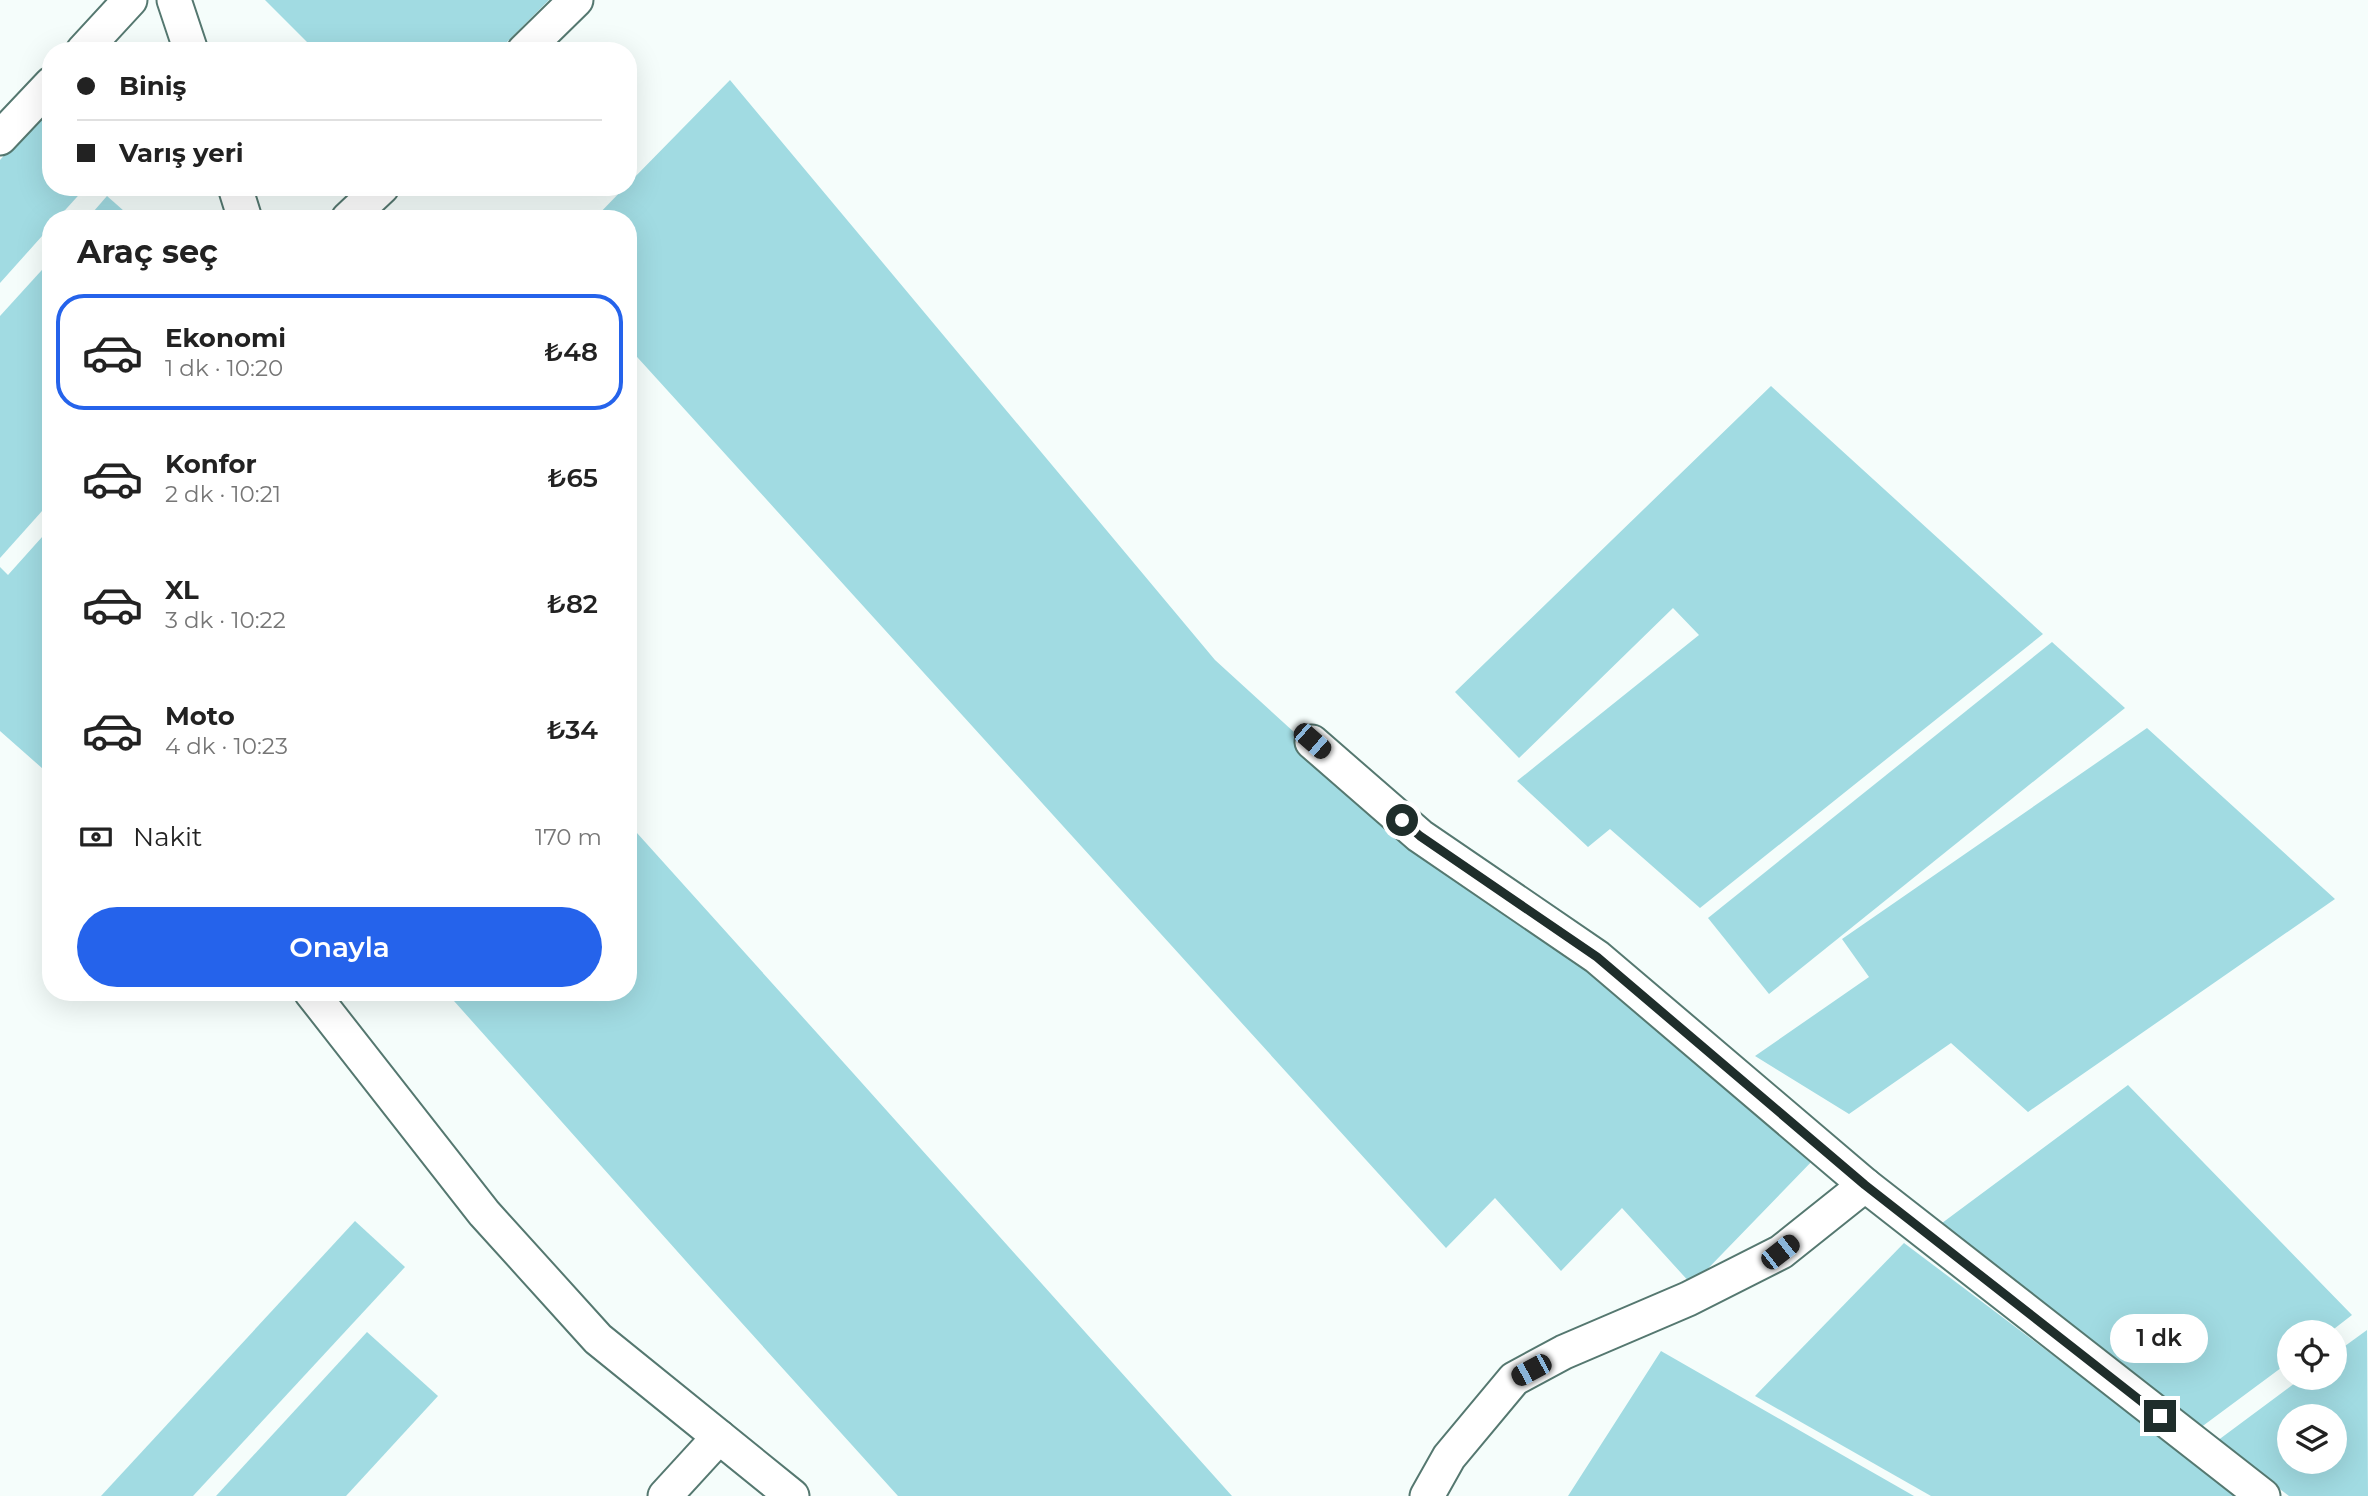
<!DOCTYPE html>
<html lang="tr">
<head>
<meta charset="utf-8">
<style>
	body { margin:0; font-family:Montserrat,sans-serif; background:#f6f6f6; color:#222; height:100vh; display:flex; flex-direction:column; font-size:26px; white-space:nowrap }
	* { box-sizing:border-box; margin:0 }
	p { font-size:23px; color:#767676 }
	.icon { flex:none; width:38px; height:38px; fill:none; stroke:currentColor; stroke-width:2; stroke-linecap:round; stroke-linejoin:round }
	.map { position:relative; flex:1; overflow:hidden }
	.sheet { position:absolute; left:42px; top:210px; width:595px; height:791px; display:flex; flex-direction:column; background:#fff; border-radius:28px; box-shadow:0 7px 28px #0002 }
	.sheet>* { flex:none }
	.guide { position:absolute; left:42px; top:42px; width:595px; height:154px; border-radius:28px; box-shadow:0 7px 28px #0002; display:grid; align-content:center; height:154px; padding:0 35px; background:#fff }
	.tools { position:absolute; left:2277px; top:1320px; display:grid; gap:14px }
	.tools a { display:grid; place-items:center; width:70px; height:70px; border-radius:50%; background:#fff; box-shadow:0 7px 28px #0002; font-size:35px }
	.end { position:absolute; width:32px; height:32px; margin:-16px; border:9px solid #1f2e2b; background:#fff; box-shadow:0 0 0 4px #fff }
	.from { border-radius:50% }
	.bubble { position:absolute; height:49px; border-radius:24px; background:#fff; box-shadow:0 7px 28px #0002; font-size:23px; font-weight:600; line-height:49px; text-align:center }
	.car { position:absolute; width:21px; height:42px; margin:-21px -10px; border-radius:9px; box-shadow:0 0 5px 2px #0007; background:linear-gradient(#222 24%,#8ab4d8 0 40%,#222 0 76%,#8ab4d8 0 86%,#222 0) }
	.guide b { display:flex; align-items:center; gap:24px; height:66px; font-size:26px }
	.guide b+b { border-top:2px solid #e0e0e0 }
	.guide i { width:18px; height:18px; background:#222 }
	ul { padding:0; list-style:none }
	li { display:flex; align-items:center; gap:21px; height:116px; margin:0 14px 10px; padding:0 21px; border:4px solid transparent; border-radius:28px }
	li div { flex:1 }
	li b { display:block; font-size:26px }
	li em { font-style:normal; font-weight:600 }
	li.selected { border-color:#2563eb }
	li>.icon { width:63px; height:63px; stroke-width:1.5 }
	h2 { padding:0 35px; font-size:32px; line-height:84px }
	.pay { display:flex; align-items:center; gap:18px; height:77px; padding:0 35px; font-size:26px }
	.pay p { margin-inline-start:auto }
	.button { display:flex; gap:14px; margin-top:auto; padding:14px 35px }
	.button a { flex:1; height:80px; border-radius:42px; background:#2563eb; color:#fff; font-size:28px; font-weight:600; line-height:80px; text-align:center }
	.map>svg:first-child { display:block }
	.building { fill:#a1dbe2; fill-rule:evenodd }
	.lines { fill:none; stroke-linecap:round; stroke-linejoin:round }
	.minor-casing { stroke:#557870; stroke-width:37 }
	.minor { stroke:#fff; stroke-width:33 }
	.route { stroke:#1f2e2b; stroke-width:9 }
</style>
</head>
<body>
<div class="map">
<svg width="2368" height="1496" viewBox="0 0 2368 1496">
	<rect width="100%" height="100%" fill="#f5fdfb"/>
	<g class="building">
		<polygon points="265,0 549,0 498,51 316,51"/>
		<polygon points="730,80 1215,660 1419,846 1664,1025 1816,1157 1692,1285 1622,1208 1561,1271 1495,1198 1446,1248 628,347 628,219 594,219 625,187 628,187 628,184"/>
		<polygon points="51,103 51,187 86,187 57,219 51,219 51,226 0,283 0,160"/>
		<polygon points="107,196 133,219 87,219"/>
		<polygon points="51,260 51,501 0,558 0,316"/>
		<polygon points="1771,386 2043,634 1700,908 1610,829 1588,847 1517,781 1699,635 1673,608 1519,758 1455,692"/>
		<polygon points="51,527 51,776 0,731 0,567 8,575"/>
		<polygon points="2052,642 2125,708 1769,994 1708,918"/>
		<polygon points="2147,728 2335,899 2028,1112 1951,1043 1849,1114 1755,1056 1869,977 1842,939"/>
		<polygon points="628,823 853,1073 1232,1496 898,1496 693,1269 446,992 628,992"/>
		<polygon points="2128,1085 2352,1315 2330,1332 2289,1332 2289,1362 2200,1428 1938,1226"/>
		<polygon points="355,1221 405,1267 193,1496 101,1496"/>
		<polygon points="1904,1243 2240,1496 1931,1496 1755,1396"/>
		<path d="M2367 1330 2368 1496H2289L2217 1441 2303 1377H2334V1354ZM2289 1416H2334V1461H2289Z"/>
		<polygon points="367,1332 438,1396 346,1496 216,1496"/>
		<polygon points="1661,1351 1858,1464 1914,1496 1568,1496"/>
	</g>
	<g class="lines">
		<g class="minor-casing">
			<g id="minor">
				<polyline points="174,0 191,51"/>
				<polyline points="83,51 130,0"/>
				<polyline points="524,51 576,0"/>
				<polyline points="0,138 51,84"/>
				<polyline points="235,187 245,219"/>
				<polyline points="348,219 382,187"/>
				<polyline points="1312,742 1420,836 1597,957 1865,1185"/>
				<polyline points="311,992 484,1213 598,1339 792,1496"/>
				<polyline points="665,1496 719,1437"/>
				<polyline points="1427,1496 1449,1457 1514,1379 1564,1352 1688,1299 1781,1252 1865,1185 2263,1496"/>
			</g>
		</g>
		<use href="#minor" class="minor"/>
	</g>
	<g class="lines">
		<polyline class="route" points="1402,820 1420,836 1597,957 1865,1185 2160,1416"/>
	</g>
</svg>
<div class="tools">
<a><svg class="icon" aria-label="locate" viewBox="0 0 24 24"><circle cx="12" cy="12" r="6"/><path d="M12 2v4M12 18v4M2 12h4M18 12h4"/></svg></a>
<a><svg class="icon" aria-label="layers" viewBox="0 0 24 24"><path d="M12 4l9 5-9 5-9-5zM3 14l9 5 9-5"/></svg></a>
</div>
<i class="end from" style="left:1402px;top:820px"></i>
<i class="end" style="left:2160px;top:1416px"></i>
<div class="bubble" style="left:2110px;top:1314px;width:98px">1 dk</div>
<i class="car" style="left:1312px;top:741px;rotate:131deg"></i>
<i class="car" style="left:1780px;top:1252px;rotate:52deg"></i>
<i class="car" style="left:1531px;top:1370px;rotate:242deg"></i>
<div class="guide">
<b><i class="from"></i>Biniş</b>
<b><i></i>Varış yeri</b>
</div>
<section class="sheet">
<h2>Araç seç</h2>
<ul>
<li class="selected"><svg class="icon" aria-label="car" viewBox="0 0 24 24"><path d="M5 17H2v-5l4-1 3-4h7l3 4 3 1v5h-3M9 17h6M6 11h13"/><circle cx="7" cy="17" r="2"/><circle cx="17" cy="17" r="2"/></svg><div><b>Ekonomi</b><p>1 dk · 10:20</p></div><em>₺48</em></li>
<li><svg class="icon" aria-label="car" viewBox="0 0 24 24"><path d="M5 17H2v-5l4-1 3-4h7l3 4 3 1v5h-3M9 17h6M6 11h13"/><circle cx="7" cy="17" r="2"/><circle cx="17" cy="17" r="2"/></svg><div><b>Konfor</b><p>2 dk · 10:21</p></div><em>₺65</em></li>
<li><svg class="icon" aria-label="car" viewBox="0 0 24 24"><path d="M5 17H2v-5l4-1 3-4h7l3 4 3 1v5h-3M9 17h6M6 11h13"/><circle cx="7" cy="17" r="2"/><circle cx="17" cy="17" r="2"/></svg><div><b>XL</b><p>3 dk · 10:22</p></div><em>₺82</em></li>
<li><svg class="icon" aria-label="car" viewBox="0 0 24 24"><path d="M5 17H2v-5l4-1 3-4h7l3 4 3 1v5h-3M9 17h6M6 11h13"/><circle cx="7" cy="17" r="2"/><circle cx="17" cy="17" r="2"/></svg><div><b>Moto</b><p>4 dk · 10:23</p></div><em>₺34</em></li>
</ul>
<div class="pay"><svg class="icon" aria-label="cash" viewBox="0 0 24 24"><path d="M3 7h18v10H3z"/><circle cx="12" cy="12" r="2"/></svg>Nakit<p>170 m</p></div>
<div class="button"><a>Onayla</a></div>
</section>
</div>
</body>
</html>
